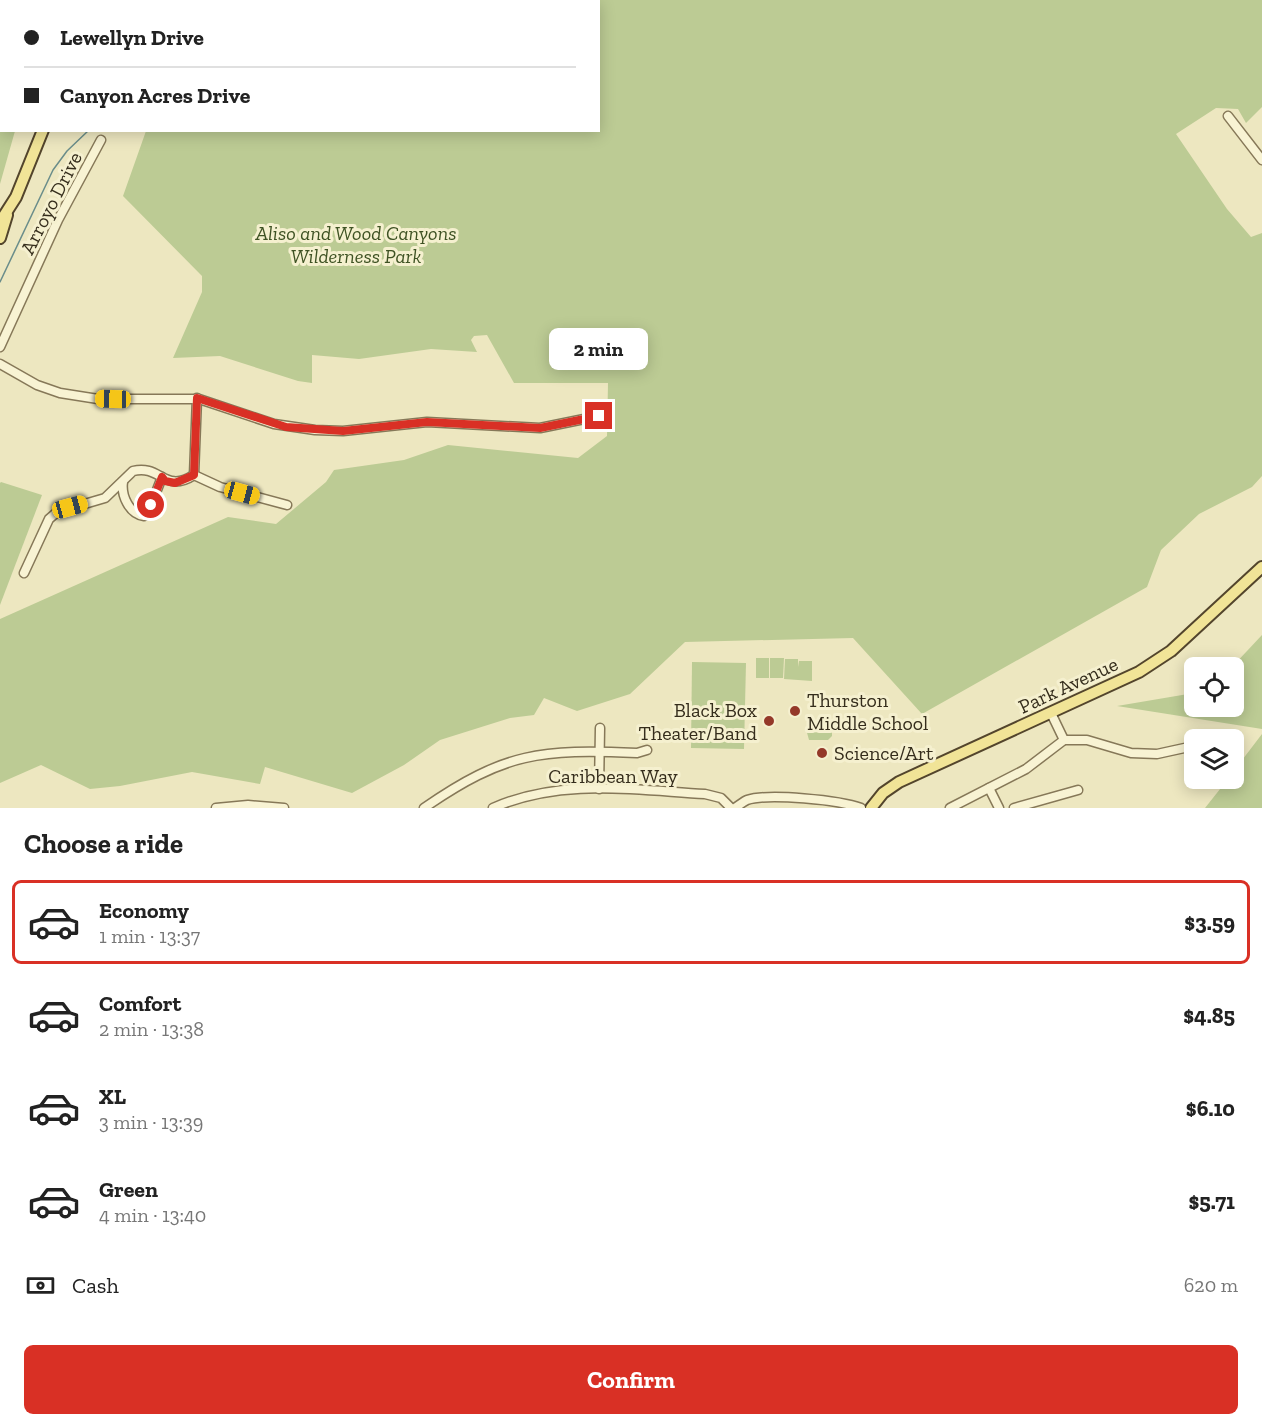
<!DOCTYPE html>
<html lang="en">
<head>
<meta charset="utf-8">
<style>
	body { margin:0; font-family:"Zilla Slab",serif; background:#f2f2f2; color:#222; height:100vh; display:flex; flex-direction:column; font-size:22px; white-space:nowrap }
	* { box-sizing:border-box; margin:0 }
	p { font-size:20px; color:#767676 }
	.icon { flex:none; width:33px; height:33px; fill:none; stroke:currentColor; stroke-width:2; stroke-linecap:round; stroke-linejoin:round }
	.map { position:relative; height:808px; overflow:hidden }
	.drawer { display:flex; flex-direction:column; background:#fff; flex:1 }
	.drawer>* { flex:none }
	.banner { position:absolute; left:0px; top:0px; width:600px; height:132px; box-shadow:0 3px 15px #0003; display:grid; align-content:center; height:132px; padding:0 24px; background:#fff }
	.fabs { position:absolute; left:1184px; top:657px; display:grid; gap:12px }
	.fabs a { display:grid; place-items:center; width:60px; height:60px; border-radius:9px; background:#fff; box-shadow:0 3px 15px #0003; font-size:30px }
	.end { position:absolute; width:27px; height:27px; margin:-14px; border:8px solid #d93025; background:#fff; box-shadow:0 0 0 3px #fff }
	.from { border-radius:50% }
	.bubble { position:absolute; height:42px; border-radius:9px; background:#fff; box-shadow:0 3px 15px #0003; font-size:20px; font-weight:700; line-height:42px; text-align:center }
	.car { position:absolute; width:18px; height:36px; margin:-18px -9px; border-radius:8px; box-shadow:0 0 4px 2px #0007; background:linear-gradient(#f5c518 24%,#345 0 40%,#f5c518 0 76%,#345 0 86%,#f5c518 0) }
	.banner b { display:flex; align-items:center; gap:21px; height:57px; font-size:22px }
	.banner b+b { border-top:2px solid #e0e0e0 }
	.banner i { width:15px; height:15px; background:#222 }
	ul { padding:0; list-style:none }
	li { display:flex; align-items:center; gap:18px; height:84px; margin:0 12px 9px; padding:0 12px; border:3px solid transparent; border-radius:9px }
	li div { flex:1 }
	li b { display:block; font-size:22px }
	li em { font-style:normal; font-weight:700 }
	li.on { border-color:#d93025 }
	li>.icon { width:54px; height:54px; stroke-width:1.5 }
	h2 { padding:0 24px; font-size:27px; line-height:72px }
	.pay { display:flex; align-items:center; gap:15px; height:66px; padding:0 24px; font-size:22px }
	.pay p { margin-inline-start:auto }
	.primary-button { display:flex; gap:12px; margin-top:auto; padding:12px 24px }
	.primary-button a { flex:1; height:69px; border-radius:9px; background:#d93025; color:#fff; font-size:24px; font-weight:700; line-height:69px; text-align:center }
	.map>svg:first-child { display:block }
	.green { fill:#bccb94 }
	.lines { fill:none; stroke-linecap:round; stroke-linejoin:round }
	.stream { stroke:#6a8d8a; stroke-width:1.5 }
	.minor-casing { stroke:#867858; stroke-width:11 }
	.major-casing { stroke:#53452c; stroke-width:14 }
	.minor { stroke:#f8f3d3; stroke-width:8 }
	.major { stroke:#f1e497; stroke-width:10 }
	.route { stroke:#d93025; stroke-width:8 }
	.poi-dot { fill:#943929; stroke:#f5f0cf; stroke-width:2 }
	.labels { text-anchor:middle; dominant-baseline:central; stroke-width:6; stroke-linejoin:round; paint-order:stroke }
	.street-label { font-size:20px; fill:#352d1c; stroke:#f5f0cf }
	.park-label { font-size:20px; font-style:italic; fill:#3e5223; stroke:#f5f0cf }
	.poi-label { font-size:20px; fill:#352d1c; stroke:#f5f0cf; text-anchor:start }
</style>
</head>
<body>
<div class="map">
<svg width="1262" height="808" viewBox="0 0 1262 808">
	<rect width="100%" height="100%" fill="#ede7c0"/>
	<g class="green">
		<polygon points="0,0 37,1 2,2 2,130 15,131 0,184"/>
		<polygon points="189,0 1262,0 1262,107 1246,123 1238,109 1216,108 1176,134 1227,209 1251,237 1262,233 1262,476 1252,487 1199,514 1161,550 1147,587 922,714 853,638 685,642 630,694 577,711 544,698 534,715 510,718 440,740 404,765 352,793 265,767 260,784 192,772 120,786 90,789 41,765 0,783 0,619 228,517 276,524 326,482 334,470 404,460 448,445 578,458 607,436 608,383 514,383 487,335 474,336 471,340 477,352 431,349 359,359 312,355 312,383 298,381 220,356 173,358 202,292 202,276 123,196 146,131 598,130 598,2"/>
		<polygon points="1,482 42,495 0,605 0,483"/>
		<polygon points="1262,635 1262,729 1117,706 1188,694 1194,691 1194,706 1233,706 1232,667"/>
		<rect x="756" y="658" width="13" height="20"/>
		<polygon points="770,658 784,658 783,678 770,678"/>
		<polygon points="785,659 798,659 798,667 799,661 812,661 812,681 784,679"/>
		<polygon points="692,662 746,663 744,749 691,748"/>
		<polygon points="806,729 832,730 832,736 828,740 809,740"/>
		<polygon points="1262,734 1262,808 1205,808 1228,779 1233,778 1233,772"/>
	</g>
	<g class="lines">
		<g class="stream">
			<polyline points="161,2 161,0"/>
			<polyline points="0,282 53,170 67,151 89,130"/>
		</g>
		<g class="minor-casing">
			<g id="minor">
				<polyline points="1228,116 1262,160"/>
				<polyline points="0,347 58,220 101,140"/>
				<polyline points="0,364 37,385 60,393 98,399 199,399 274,424 315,430 343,431 427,422 540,428 599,416"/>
				<polyline points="194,475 220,487 287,505"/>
				<polyline points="194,475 197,398"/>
				<path d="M123 482C121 495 129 514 144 516L148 513 162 477"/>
				<path d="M24 573 49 519 57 512 105 498 133 471C161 464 164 494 194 475"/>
				<polyline points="1051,713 1064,740"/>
				<polyline points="989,788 999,808"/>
				<polyline points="599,789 600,728"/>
				<polyline points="216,808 248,805 284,808"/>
				<path d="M424 808C505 752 541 749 637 753L647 750"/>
				<path d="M493 808C560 778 634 790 705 794L721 798 731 808"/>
				<path d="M735 808C739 805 743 802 747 800 768 793 840 800 861 808"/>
				<polyline points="950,808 1026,769 1064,740 1087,740 1131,753 1157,754 1189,747"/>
				<polyline points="1014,808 1078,790"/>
			</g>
		</g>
		<g class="major-casing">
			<g id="major">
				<polyline points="77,2 77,0"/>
				<polyline points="0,222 16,197 43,130"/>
				<polyline points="0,238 7,215"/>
				<polyline points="871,808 883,793 899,782 1139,672 1171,651 1262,567"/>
			</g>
		</g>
		<use href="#minor" class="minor"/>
		<use href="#major" class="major"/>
	</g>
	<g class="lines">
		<polyline class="route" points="151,505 162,477 165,481 175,483 194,475 197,398 286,427 343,431 427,422 540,428 599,416"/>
	</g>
	<g class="poi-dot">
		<circle cx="795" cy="711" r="6"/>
		<circle cx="769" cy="721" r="6"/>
		<circle cx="822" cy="753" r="6"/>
	</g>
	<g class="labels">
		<g class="street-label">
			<text transform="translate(51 203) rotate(-63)">Arroyo Drive</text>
			<text transform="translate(1068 685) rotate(-25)">Park Avenue</text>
			<text x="613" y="776">Caribbean Way</text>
		</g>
		<g class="park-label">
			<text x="356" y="233">Aliso and Wood Canyons<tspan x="356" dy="23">Wilderness Park</tspan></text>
		</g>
		<g class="poi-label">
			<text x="807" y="700">Thurston<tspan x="807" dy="23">Middle School</tspan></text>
			<text x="757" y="710" text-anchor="end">Black Box<tspan x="757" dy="23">Theater/Band</tspan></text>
			<text x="834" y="753">Science/Art</text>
		</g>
	</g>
</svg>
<div class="fabs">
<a><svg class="icon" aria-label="locate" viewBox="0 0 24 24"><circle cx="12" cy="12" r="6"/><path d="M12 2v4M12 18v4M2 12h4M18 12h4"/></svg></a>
<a><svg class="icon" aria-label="layers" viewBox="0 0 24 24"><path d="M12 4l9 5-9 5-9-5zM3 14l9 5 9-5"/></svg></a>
</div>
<i class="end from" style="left:151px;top:505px"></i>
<i class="end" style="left:599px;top:416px"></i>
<div class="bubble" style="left:549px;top:328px;width:99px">2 min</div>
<i class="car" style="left:113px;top:399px;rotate:271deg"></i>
<i class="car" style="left:242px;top:493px;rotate:105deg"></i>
<i class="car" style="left:70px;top:507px;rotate:75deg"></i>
<div class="banner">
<b><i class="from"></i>Lewellyn Drive</b>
<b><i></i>Canyon Acres Drive</b>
</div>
</div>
<section class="drawer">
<h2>Choose a ride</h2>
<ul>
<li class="on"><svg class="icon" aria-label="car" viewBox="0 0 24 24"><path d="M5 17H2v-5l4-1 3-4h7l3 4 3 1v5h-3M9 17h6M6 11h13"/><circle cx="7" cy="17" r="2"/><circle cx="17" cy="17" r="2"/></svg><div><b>Economy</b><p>1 min · 13:37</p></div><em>$3.59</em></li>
<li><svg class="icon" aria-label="car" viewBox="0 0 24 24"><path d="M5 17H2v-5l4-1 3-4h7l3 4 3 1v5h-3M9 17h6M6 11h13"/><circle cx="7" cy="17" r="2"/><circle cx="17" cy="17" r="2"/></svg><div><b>Comfort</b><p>2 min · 13:38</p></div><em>$4.85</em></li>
<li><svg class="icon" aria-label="car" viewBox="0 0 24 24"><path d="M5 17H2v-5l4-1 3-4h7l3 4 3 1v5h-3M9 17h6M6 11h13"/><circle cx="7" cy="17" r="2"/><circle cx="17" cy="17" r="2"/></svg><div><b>XL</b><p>3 min · 13:39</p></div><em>$6.10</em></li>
<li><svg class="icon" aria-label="car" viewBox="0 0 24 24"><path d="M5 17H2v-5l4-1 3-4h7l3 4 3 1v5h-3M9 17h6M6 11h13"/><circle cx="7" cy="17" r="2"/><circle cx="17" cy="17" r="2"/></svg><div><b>Green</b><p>4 min · 13:40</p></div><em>$5.71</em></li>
</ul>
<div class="pay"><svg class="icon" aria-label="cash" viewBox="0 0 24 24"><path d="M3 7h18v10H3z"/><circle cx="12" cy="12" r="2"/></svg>Cash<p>620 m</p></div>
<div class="primary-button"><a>Confirm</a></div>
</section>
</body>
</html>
